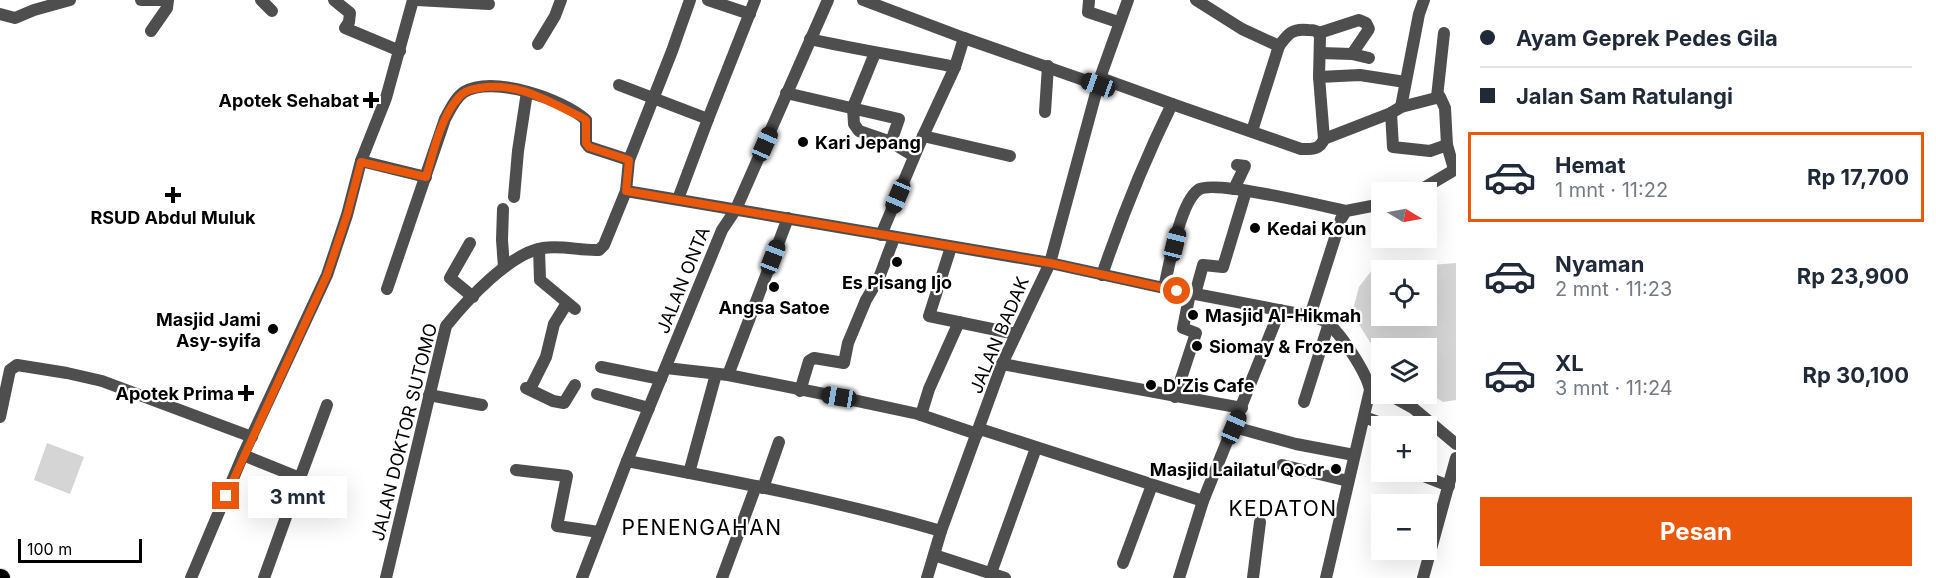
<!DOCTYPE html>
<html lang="id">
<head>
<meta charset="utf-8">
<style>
	body { margin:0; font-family:Inter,sans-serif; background:#f2f2f3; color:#1f2937; height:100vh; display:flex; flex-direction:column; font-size:22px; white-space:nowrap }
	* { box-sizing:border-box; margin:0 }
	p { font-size:20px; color:#747a83 }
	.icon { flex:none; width:33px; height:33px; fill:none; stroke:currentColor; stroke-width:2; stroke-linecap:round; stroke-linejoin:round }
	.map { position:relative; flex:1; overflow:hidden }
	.panel { display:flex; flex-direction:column; background:#fff; width:480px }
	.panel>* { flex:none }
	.top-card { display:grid; align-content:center; height:132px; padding:0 24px; background:#fff }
	.needle { width:39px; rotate:100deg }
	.tools { position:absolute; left:1371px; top:182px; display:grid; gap:12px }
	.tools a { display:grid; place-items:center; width:66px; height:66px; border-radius:0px; background:#fff; box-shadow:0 6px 24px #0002; font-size:30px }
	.scale { position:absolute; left:18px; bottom:15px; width:124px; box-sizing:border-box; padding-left:6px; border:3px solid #000; border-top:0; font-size:16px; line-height:21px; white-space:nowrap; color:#000; -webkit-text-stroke:4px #fff; paint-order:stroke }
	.end { position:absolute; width:27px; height:27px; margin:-14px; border:8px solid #ea580c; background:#fff; box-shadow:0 0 0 3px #fff }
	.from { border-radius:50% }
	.bubble { position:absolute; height:42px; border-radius:0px; background:#fff; box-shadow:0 6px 24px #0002; font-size:20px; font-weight:700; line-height:42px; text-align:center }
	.car { position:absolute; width:18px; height:36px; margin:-18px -9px; border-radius:8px; box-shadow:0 0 4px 2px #0007; background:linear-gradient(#222 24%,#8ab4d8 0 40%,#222 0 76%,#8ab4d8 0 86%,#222 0) }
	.top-card b { display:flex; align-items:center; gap:21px; height:57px; font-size:22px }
	.top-card b+b { border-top:2px solid #e0e1e3 }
	.top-card i { width:15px; height:15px; background:#1f2937 }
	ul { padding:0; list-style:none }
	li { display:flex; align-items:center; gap:18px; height:90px; margin:0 12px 9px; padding:0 12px; border:3px solid transparent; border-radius:0px }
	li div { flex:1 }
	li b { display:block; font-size:22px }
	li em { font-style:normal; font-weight:700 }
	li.current { border-color:#ea580c }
	li>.icon { width:54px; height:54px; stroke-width:1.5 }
	.primary-button { display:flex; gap:12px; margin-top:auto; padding:12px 24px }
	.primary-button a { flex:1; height:69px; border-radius:0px; background:#ea580c; color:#fff; font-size:24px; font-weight:700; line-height:69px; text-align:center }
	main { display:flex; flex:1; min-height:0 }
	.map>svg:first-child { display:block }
	.green { fill:#d5d5d5; fill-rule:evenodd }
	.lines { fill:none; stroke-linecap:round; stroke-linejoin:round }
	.highway-casing { stroke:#dbdbdb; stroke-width:20 }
	.minor { stroke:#4e4e4e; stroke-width:12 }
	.highway { stroke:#000; stroke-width:18 }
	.route { stroke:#ea580c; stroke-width:8 }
	.poi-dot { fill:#000; stroke:#fff; stroke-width:2 }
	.labels { text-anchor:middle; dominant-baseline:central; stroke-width:4.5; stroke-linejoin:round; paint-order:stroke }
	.poi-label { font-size:18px; font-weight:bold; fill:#000; stroke:#fff; text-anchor:start }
	.street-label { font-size:18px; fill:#000; stroke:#fff }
	.quarter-label { font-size:21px; letter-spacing:1.5px; fill:#000; stroke:#fff }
</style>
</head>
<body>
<main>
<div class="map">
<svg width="1456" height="578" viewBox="0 0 1456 578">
	<rect width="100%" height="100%" fill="#fff"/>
	<g class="green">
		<path d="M1456 263V400L1443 402 1427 392 1426 348H1382L1381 360 1352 313 1359 287 1372 270ZM1382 270H1426V315H1382Z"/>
		<polygon points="47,443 84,457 70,494 34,480"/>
	</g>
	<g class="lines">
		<g class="highway-casing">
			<polyline id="highway" points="0,578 1,578"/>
		</g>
		<g class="minor">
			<polyline points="141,0 163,0"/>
			<polyline points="261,0 272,11"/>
			<polyline points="334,0 350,13 349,22 345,28 400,51"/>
			<polyline points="417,0 489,4"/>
			<polyline points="708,0 750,14"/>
			<polyline points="863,0 964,38 1098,85"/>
			<path d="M1196 0 1242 29 1279 46C1288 34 1292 28 1308 30 1314 30 1317 30 1320 36L1319 77 1324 139"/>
			<polyline points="1089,1 1088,12 1118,22"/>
			<polyline points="0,14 15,18 34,10 70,0"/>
			<polyline points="151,31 167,8 168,0"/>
			<polyline points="1319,33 1359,20 1366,23 1369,29 1352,54"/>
			<polyline points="964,38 955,67 923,136 1010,156"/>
			<path d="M810 39C858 50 906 57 955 67"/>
			<polyline points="538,44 555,16 561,0"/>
			<polyline points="875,53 853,107 854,124 859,131 891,142 914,156"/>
			<polyline points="1320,53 1352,54 1369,58"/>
			<polyline points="1319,77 1360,75 1405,82"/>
			<path d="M1100 78 1172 104C1145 159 1122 216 1102 275"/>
			<polyline points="619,85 708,119"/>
			<polyline points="786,93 899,119 891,142"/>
			<polyline points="1437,97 1444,33"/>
			<path d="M1172 104 1301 149C1311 149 1320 150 1324 139L1391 113 1401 107 1440 97 1445 108 1447 145 1454 169"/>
			<polyline points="1401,107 1419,14 1424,0"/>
			<polyline points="1045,112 1048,66"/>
			<polyline points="1391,113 1393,147 1430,151 1447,145"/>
			<polyline points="1252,131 1279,46"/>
			<polyline points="361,161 426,177"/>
			<polyline points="1234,189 1245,166 1237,165"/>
			<path d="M626 191 1050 263 1164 288 1310 316C1316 318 1324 319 1329 324 1342 336 1367 373 1370 390L1326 578"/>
			<polyline points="1417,192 1456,169"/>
			<polyline points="514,197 518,151 527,92"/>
			<polyline points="678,199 708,119 755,0"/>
			<polyline points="503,209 502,240 504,267"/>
			<polyline points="881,235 923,136"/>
			<polyline points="470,243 450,278 473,297"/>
			<polyline points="951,247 929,316 1016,334"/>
			<polyline points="539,249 540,280 575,309"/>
			<path d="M1164 288C1169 266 1180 203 1198 190 1212 179 1323 206 1346 211"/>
			<path d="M387 289 445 119C450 110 455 98 464 92 493 75 563 99 586 120V143L589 147 629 160"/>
			<polyline points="1195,294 1203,265 1223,267 1246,191"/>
			<polyline points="1310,316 1341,219 1346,211 1382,204"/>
			<polyline points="1002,364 1242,408"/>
			<polyline points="601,367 661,379"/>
			<polyline points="666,368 728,375 839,397 918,414 977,434"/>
			<polyline points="728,375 788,218"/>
			<polyline points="526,388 553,401 564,403 575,385"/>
			<polyline points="530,389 546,357 554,324 567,303"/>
			<polyline points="800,391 809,361 814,358 844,363 848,343 866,300 879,278 894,238"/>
			<polyline points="1386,393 1413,408 1456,444"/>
			<polyline points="597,394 649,408"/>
			<polyline points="429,395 482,405"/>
			<polyline points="1175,397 1196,333 1183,328 1190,293"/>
			<polyline points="1304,402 1329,323"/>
			<polyline points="921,415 929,389 959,322"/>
			<polyline points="0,417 10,370 17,365 67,373 102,381 252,437"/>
			<polyline points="1364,417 1389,426"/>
			<polyline points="1234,427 1296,444 1354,455"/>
			<polyline points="980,429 1203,501"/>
			<polyline points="243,455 300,478 264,578"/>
			<path d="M627 461C733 481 838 501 941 531"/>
			<polyline points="1282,465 1348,481"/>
			<polyline points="516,470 567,476 557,526 599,532"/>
			<polyline points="1426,471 1426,477 1449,486"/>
			<polyline points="689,473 716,374"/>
			<polyline points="300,478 327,405"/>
			<polyline points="763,488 779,442"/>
			<polyline points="934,555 1005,578"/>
			<polyline points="1123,563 1152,485"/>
			<polyline points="991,573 1036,448"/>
			<polyline points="191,578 243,455 327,275 347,215 361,161 386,98 413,0"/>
			<path d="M386 578 446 326C467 300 510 253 543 248 562 245 581 251 599 250L604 245 626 191 629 160 672 51 690 0"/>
			<polyline points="582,578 627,461 722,230 736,209 828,0"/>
			<polyline points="722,578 756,486"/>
			<polyline points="927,578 941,531 1002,364 1050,263 1100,78 1128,0"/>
			<polyline points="1179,578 1203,501 1280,310"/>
			<polyline points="1253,578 1260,522"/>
			<polyline points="1423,578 1456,458"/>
		</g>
		<use href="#highway" class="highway"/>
	</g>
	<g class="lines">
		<path class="route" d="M226 496 327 275 347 215 361 162 426 177C434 151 440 118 459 97 465 90 471 90 479 88 518 81 549 102 583 118L586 120V143L589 147 629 160 626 191 1050 263 1177 291"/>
	</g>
	<g class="poi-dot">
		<path d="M368 91h6v6h6v6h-6v6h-6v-6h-6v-6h6z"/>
		<circle cx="803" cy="142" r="6"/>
		<path d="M170 186h6v6h6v6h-6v6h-6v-6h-6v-6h6z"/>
		<circle cx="1255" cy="228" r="6"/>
		<circle cx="897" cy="262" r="6"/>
		<circle cx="774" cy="287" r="6"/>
		<circle cx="1193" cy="315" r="6"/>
		<circle cx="273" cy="329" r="6"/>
		<circle cx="1197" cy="346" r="6"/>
		<circle cx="1151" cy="385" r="6"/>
		<path d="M243 384h6v6h6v6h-6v6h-6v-6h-6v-6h6z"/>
		<circle cx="1336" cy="469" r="6"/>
	</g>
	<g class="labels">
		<g class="poi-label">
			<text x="359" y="100" text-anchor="end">Apotek Sehabat</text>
			<text x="815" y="142">Kari Jepang</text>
			<text x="173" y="217" text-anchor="middle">RSUD Abdul Muluk</text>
			<text x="1267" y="228">Kedai Koun</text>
			<text x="897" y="282" text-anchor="middle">Es Pisang Ijo</text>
			<text x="774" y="307" text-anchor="middle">Angsa Satoe</text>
			<text x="1205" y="315">Masjid Al-Hikmah</text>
			<text x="261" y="319" text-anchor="end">Masjid Jami<tspan x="261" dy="21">Asy-syifa</tspan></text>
			<text x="1209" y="346">Siomay &amp; Frozen</text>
			<text x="1163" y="385">D'Zis Cafe</text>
			<text x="234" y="393" text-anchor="end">Apotek Prima</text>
			<text x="1324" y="469" text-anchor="end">Masjid Lailatul Qodr</text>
		</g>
		<g class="street-label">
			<text transform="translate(683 280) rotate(-68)">JALAN ONTA</text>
			<text transform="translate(999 335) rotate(-67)">JALAN BADAK</text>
			<text transform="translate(404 432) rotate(-76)">JALAN DOKTOR SUTOMO</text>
		</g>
		<g class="quarter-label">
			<text x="1283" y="508">KEDATON</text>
			<text x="702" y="527">PENENGAHAN</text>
		</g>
	</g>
</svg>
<div class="tools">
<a><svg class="needle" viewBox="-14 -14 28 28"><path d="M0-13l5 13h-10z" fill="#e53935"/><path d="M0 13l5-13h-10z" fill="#747a83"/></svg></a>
<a><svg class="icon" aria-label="locate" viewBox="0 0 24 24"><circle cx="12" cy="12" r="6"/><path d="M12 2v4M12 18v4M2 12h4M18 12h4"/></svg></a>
<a><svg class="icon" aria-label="layers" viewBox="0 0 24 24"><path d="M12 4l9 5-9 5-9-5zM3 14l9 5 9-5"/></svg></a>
<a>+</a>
<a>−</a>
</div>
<div class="scale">100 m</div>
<i class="end from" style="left:1177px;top:291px"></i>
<i class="end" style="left:226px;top:496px"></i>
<div class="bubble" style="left:248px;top:476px;width:99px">3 mnt</div>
<i class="car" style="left:1098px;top:85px;rotate:290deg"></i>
<i class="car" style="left:765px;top:144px;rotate:24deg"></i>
<i class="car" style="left:898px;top:196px;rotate:203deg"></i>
<i class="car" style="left:1175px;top:244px;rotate:14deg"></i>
<i class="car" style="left:773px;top:257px;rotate:21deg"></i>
<i class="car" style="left:839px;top:397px;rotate:280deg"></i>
<i class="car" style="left:1234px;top:427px;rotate:23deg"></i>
</div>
<section class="panel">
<div class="top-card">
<b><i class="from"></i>Ayam Geprek Pedes Gila</b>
<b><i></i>Jalan Sam Ratulangi</b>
</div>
<ul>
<li class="current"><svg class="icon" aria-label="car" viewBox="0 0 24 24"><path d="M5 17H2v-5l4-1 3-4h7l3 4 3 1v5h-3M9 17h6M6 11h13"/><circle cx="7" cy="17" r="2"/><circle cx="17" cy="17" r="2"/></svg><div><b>Hemat</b><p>1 mnt · 11:22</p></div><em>Rp 17,700</em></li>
<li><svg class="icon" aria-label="car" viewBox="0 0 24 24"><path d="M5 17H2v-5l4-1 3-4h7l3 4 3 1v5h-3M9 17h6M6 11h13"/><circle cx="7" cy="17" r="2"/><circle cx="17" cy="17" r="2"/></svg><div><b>Nyaman</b><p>2 mnt · 11:23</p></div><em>Rp 23,900</em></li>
<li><svg class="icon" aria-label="car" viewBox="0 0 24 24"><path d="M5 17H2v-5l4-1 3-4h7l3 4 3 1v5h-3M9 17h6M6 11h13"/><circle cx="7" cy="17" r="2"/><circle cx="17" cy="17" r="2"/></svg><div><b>XL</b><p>3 mnt · 11:24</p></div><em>Rp 30,100</em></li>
</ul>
<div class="primary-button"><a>Pesan</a></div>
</section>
</main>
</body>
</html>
